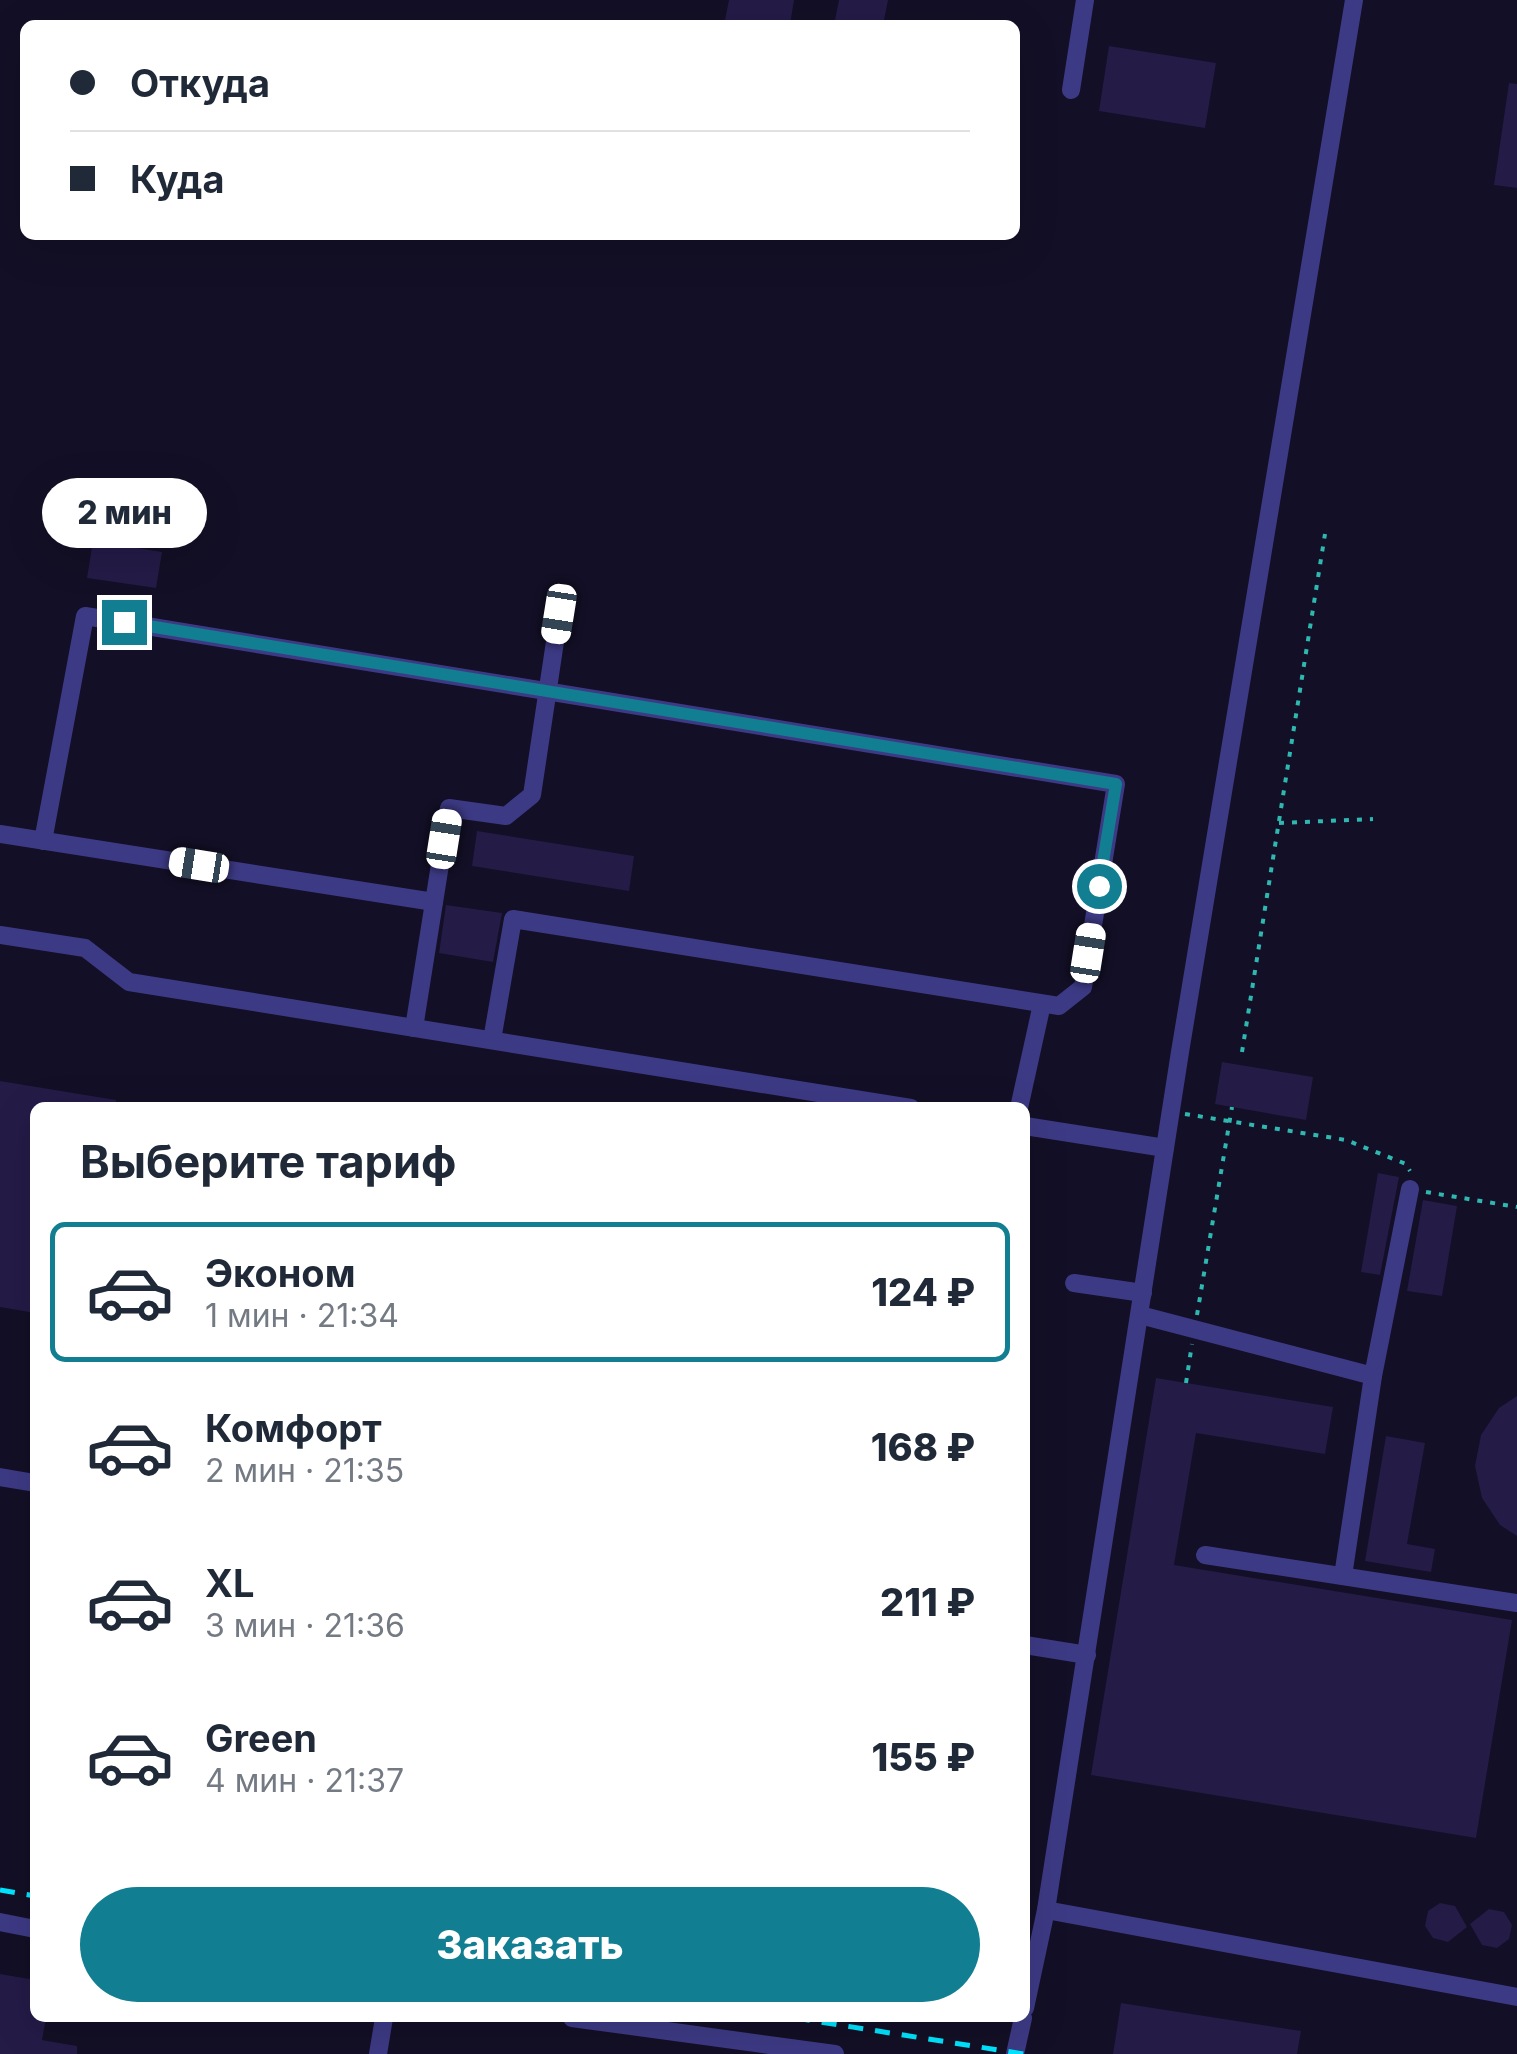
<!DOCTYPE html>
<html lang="ru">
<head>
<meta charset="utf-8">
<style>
	body { margin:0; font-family:Inter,sans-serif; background:#f2f2f3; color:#1f2937; height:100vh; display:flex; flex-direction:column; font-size:38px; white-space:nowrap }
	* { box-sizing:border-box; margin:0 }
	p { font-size:32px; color:#747a83 }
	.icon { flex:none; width:55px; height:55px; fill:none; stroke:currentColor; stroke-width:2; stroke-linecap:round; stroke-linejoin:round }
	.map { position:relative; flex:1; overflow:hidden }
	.panel { position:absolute; left:30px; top:1102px; width:1000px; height:920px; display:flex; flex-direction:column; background:#fff; border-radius:15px; box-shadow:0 10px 40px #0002 }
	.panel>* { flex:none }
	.hud { position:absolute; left:20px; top:20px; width:1000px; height:220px; border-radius:15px; box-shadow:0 10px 40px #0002; display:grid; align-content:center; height:220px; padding:0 50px; background:#fff }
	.end { position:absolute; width:45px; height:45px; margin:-22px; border:12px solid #117e91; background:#fff; box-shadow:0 0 0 5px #fff }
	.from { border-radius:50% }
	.bubble { position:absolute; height:70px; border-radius:35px; background:#fff; box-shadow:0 10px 40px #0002; font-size:32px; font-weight:800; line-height:70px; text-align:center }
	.car { position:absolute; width:30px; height:60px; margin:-30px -15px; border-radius:12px; box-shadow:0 0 8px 2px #0007; background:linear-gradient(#fff 24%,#345 0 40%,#fff 0 76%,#345 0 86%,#fff 0) }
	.hud b { display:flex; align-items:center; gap:35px; height:95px; font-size:38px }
	.hud b+b { border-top:2px solid #e0e1e3 }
	.hud i { width:25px; height:25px; background:#1f2937 }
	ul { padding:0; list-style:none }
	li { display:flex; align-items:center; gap:30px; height:140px; margin:0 20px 15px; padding:0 30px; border:5px solid transparent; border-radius:15px }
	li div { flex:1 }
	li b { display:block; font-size:38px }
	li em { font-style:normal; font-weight:800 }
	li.current { border-color:#117e91 }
	li>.icon { width:90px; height:90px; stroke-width:1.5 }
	h2 { padding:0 50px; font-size:45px; line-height:120px }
	.cta { display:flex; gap:20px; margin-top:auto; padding:20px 50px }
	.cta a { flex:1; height:115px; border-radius:60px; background:#117e91; color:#fff; font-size:40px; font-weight:800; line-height:115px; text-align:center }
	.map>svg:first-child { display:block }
	.building { fill:#241b47 }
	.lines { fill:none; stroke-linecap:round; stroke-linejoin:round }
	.path { stroke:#2fb8b0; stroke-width:4; stroke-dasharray:5 8; stroke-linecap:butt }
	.minor { stroke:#3d3a85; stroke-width:18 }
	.rail { stroke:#00e5ff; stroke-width:5; stroke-dasharray:15 12; stroke-linecap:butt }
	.route { stroke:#117e91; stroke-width:12 }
</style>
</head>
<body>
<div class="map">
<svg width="1517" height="2054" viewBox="0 0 1517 2054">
	<rect width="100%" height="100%" fill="#130f26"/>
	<g class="building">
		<polygon points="729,0 794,0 790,25 724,25"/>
		<polygon points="839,0 888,0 883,25 834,25"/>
		<polygon points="1109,46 1216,63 1205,128 1099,111"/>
		<polygon points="1509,83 1517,84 1517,188 1494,185"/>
		<polygon points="93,541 162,552 156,588 87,578"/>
		<polygon points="477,831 634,856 629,891 472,866"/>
		<polygon points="446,905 502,913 493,962 439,953"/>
		<polygon points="1222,1062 1313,1077 1306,1120 1215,1104"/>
		<polygon points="0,1081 116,1100 116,1108 35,1108 35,1313 0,1307"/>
		<polygon points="1378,1173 1399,1177 1380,1275 1361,1272"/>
		<polygon points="1423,1200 1457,1206 1442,1296 1407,1291"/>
		<polygon points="1156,1378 1333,1407 1325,1454 1196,1433 1174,1565 1512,1620 1476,1838 1091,1775"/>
		<polygon points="1517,1396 1517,1536 1500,1525 1482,1498 1475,1466 1481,1435 1499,1408"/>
		<polygon points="1386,1436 1425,1443 1407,1544 1435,1549 1431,1572 1365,1561"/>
		<polygon points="1440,1903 1455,1906 1467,1927 1448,1942 1433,1938 1425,1926 1428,1911"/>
		<polygon points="1489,1909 1504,1912 1512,1925 1509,1939 1497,1948 1482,1945 1470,1924"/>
		<polygon points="0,1974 35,1980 35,2018 46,2018 42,2040 77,2046 77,2054 0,2054"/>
		<polygon points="1121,2003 1301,2031 1297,2054 1113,2054"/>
	</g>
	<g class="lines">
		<g class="path">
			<polyline points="1279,823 1373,819"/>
			<polyline points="1242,1052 1325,534"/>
			<polyline points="1185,1114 1346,1140 1406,1164 1410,1171"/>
			<polyline points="1426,1192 1517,1207"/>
			<polyline points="1197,1315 1232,1107"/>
			<polyline points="1186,1383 1192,1344"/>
		</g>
		<g class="minor">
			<polyline points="1071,90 1085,0"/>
			<polyline points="0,834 434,902"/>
			<polyline points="43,841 85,616 1116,784 1083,987 1059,1006 513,919 492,1040"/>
			<polyline points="0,935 85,948 129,982 911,1108"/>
			<polyline points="414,1028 449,808 506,816 532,795 559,615"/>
			<polyline points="1019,1108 1042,1004"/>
			<polyline points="1025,1126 1165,1148"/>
			<polyline points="1074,1283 1143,1293"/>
			<polyline points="1140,1315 1373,1376"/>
			<polyline points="0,1477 35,1483"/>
			<polyline points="1205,1555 1517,1603"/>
			<polyline points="1343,1576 1373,1376 1410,1189"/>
			<polyline points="1025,1645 1087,1655"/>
			<polyline points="1046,1910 1517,1997"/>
			<polyline points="0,1922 35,1929"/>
			<polyline points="1025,2008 1046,1910 1180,1052 1354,0"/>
			<polyline points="572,2018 835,2054"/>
			<polyline points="378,2054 384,2018"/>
			<polyline points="1015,2054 1023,2018"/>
		</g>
		<g class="rail">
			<polyline points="0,1890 35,1896"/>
			<polyline points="795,2018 1024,2054"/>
		</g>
	</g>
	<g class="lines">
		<polyline class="route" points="124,622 1116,784 1099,886"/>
	</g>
</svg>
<i class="end from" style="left:1099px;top:886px"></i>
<i class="end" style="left:124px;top:622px"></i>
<div class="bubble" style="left:42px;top:478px;width:165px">2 мин</div>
<i class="car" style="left:559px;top:614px;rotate:189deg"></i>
<i class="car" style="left:444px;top:839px;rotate:9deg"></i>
<i class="car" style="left:199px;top:865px;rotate:279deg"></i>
<i class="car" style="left:1088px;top:953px;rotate:9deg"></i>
<div class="hud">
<b><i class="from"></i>Откуда</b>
<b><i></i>Куда</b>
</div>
<section class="panel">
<h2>Выберите тариф</h2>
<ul>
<li class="current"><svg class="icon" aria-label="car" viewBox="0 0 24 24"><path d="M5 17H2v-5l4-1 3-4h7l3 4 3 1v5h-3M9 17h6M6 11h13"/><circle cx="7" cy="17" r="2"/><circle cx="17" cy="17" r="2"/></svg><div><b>Эконом</b><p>1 мин · 21:34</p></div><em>124 ₽</em></li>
<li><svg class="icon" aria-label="car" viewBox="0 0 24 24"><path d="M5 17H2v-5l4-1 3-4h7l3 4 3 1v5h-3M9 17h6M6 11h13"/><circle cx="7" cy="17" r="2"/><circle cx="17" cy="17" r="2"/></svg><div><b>Комфорт</b><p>2 мин · 21:35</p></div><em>168 ₽</em></li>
<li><svg class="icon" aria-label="car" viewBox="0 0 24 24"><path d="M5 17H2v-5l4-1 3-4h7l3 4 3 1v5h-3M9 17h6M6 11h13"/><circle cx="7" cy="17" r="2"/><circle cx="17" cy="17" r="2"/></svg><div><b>XL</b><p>3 мин · 21:36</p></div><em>211 ₽</em></li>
<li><svg class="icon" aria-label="car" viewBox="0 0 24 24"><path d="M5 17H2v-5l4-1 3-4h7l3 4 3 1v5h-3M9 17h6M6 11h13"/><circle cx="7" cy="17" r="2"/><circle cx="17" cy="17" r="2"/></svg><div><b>Green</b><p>4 мин · 21:37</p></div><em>155 ₽</em></li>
</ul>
<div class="cta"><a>Заказать</a></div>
</section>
</div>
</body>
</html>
